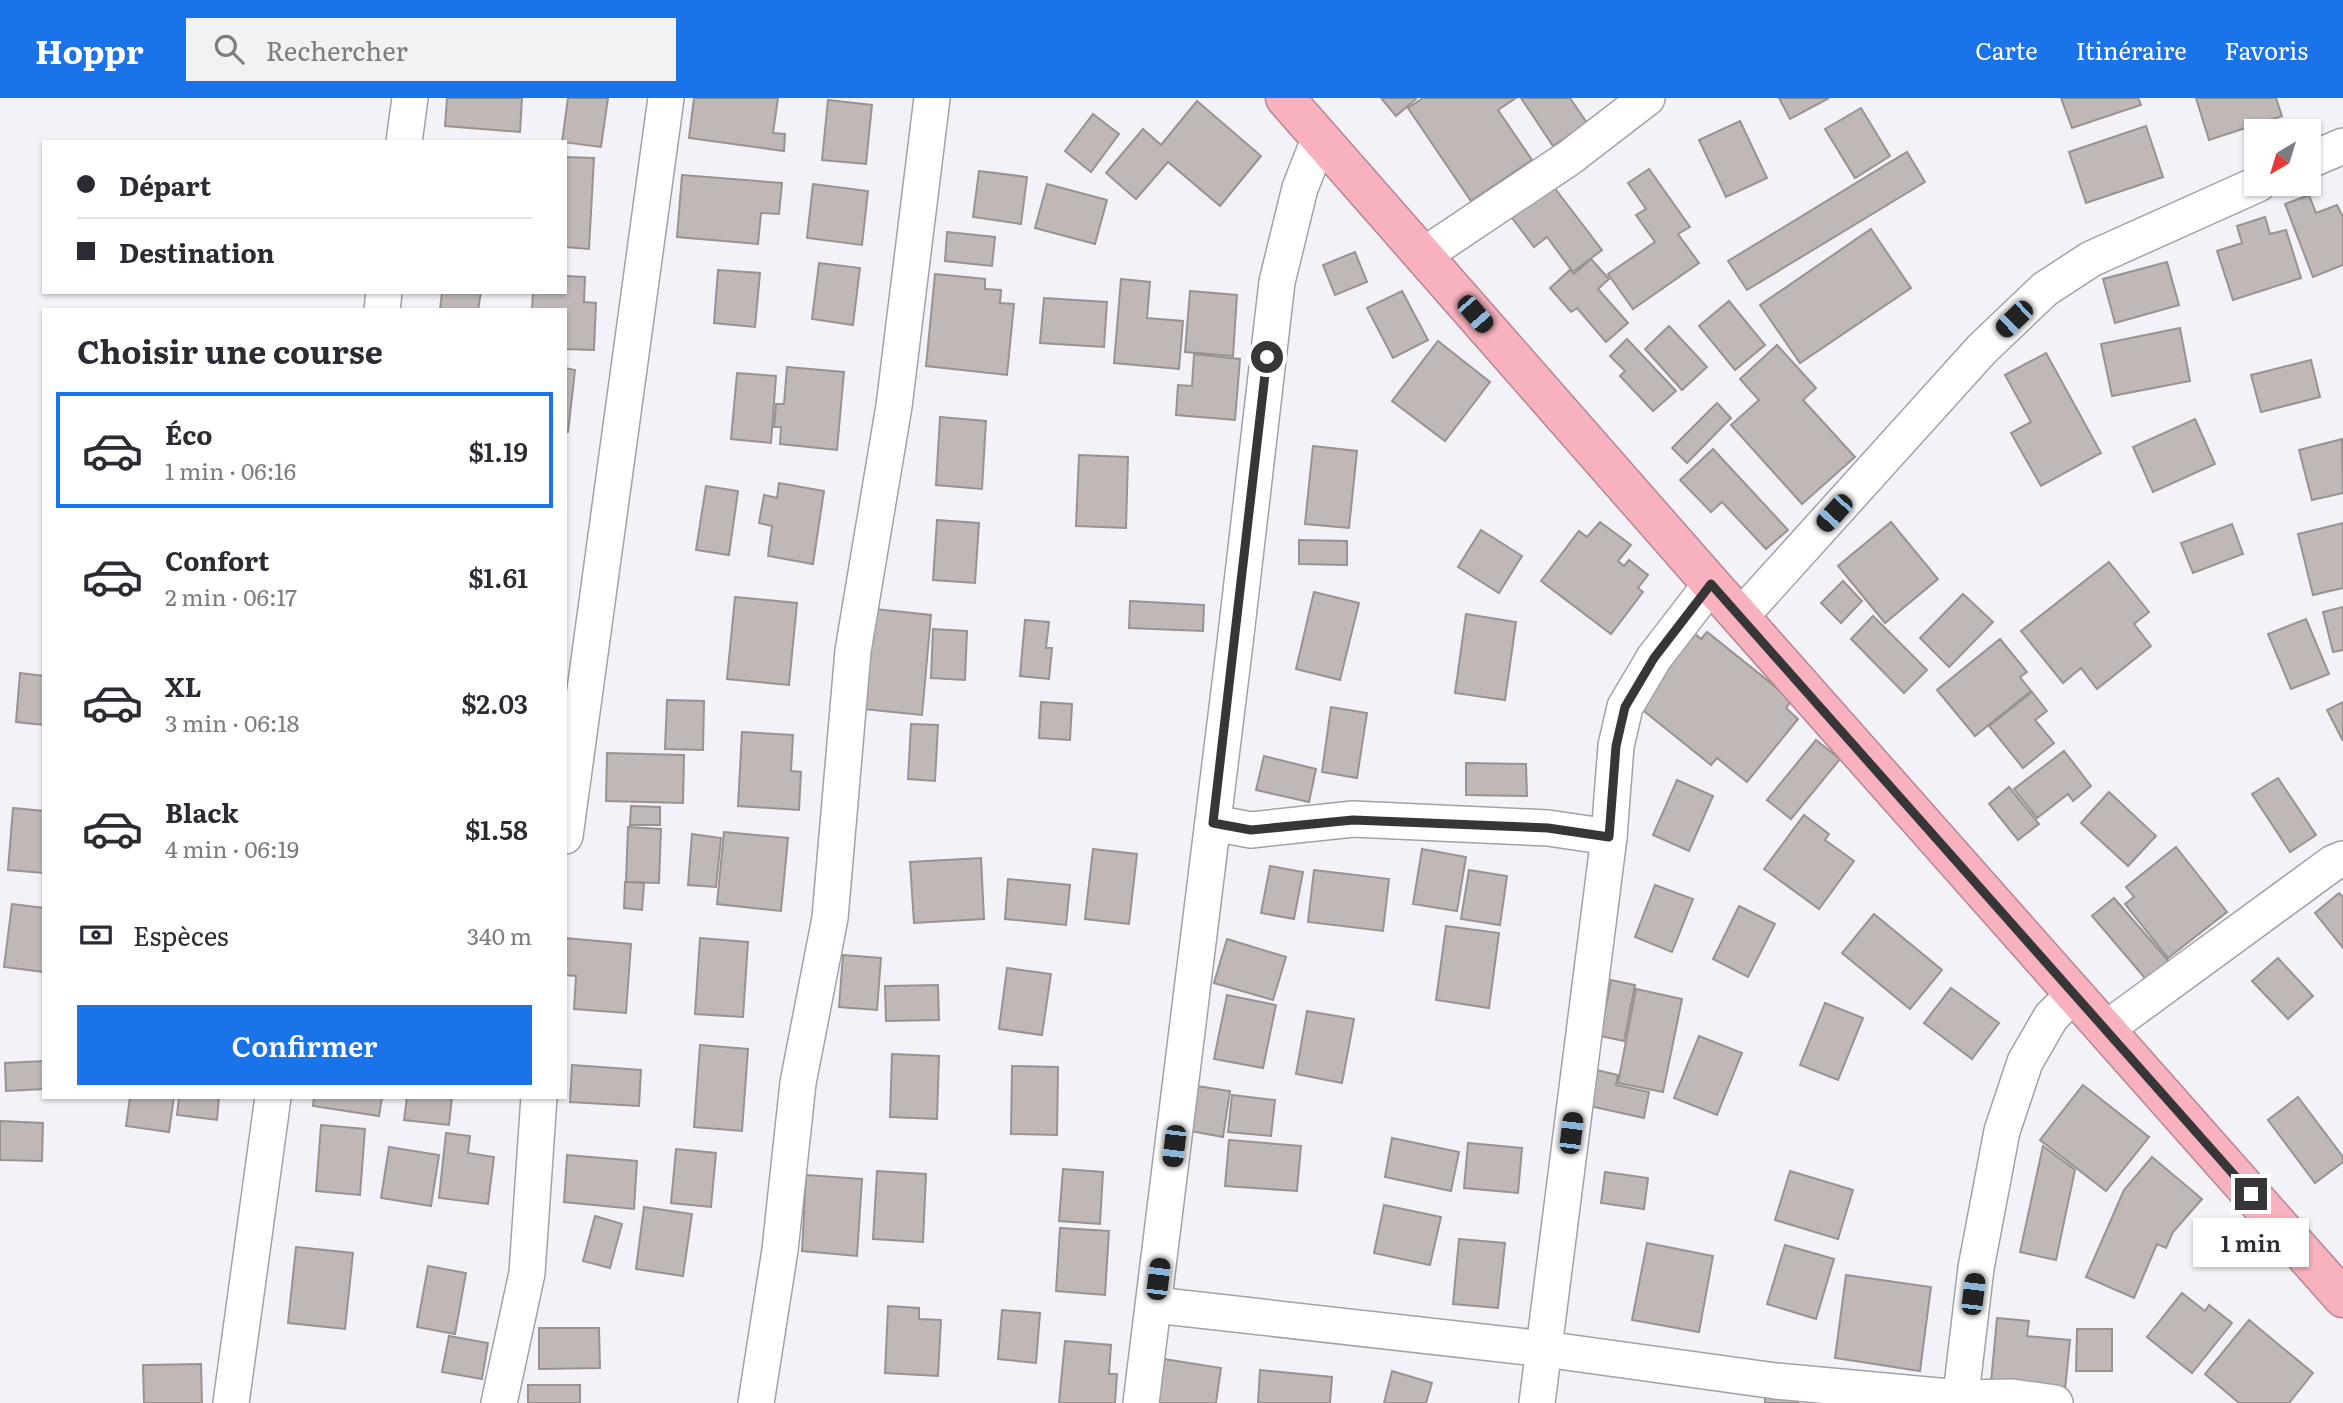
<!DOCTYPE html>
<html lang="fr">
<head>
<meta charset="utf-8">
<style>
	body { margin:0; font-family:Literata,serif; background:#f2f2f3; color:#2b2b33; height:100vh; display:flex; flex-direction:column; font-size:26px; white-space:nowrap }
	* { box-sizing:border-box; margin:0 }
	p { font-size:23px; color:#7c7c81 }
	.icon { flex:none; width:38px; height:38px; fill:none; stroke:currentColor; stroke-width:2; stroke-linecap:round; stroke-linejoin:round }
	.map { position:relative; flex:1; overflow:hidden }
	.drawer { position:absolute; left:42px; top:210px; width:525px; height:791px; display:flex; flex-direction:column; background:#fff; border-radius:0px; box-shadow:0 2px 5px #0004 }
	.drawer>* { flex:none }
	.guide { position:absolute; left:42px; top:42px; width:525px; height:154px; border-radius:0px; box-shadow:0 2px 5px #0004; display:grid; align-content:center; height:154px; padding:0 35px; background:#fff }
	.needle { width:46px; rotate:218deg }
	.fabs { position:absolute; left:2244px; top:21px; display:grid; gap:14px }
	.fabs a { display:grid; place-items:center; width:77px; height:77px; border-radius:0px; background:#fff; box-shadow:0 2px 5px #0004; font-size:35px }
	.end { position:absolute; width:32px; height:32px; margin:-16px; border:9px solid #363638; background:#fff; box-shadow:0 0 0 4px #fff }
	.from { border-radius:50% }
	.bubble { position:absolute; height:49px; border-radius:0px; background:#fff; box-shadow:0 2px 5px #0004; font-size:23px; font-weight:600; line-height:49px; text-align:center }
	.car { position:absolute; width:21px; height:42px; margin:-21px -10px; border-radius:9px; box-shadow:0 0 5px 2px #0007; background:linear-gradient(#222 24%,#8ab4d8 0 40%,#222 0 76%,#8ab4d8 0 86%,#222 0) }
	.guide b { display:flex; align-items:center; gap:24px; height:66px; font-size:26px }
	.guide b+b { border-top:2px solid #e1e1e2 }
	.guide i { width:18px; height:18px; background:#2b2b33 }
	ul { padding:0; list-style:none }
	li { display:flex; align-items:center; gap:21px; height:116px; margin:0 14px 10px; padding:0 21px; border:4px solid transparent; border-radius:0px }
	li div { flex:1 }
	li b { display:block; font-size:26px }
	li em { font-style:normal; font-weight:600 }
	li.on { border-color:#1a73e8 }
	li>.icon { width:63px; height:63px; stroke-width:1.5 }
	h2 { padding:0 35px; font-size:32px; line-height:84px }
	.pay { display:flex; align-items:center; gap:18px; height:77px; padding:0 35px; font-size:26px }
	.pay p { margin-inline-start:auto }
	.cta { display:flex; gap:14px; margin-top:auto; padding:14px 35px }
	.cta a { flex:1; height:80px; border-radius:0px; background:#1a73e8; color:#fff; font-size:28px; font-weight:600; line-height:80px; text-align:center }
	header { display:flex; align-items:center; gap:42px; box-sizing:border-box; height:98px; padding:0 35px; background:#1a73e8; color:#fff }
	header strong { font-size:33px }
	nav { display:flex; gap:38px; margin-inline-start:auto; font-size:24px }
	.search { width:490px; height:63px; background:#f2f2f3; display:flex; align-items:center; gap:18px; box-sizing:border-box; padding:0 24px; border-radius:0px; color:#7c7c81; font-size:26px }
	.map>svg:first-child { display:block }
	.building { fill:#bfb8b6; stroke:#999290; stroke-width:2 }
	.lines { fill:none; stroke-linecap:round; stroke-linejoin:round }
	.street-casing { stroke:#a2a1a7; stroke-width:38 }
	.highway-casing { stroke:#b4868f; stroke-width:41 }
	.street { stroke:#fff; stroke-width:35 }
	.highway { stroke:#f8b1be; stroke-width:38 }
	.route { stroke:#363638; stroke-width:9 }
</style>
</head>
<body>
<header>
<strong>Hoppr</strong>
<div class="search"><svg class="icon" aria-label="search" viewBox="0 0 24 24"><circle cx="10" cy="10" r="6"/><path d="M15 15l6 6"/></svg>Rechercher</div>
<nav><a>Carte</a><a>Itinéraire</a><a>Favoris</a></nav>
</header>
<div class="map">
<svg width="2343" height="1305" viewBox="0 0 2343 1305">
	<rect width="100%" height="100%" fill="#f4f2f9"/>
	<g class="building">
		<polygon points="447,0 522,0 520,34 445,28"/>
		<polygon points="568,0 608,0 601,49 562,44"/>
		<polygon points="694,0 778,0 773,35 785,36 784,53 689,40"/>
		<polygon points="1381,0 1415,0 1416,1 1396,18"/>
		<polygon points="1423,0 1516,0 1498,12 1532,62 1471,103 1408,10"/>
		<polygon points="1521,0 1570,0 1587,25 1553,48"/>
		<polygon points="1779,0 1829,0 1790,21"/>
		<polygon points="2061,0 2138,0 2141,7 2072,30"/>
		<polygon points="2196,0 2276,0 2282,18 2209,42"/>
		<polygon points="828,2 872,7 866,66 822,62"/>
		<polygon points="1197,3 1261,58 1220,108 1168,64 1136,101 1106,75 1143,31 1161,47"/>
		<polygon points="1861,10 1890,58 1855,80 1825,31"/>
		<polygon points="1093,16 1119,36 1091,74 1065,53"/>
		<polygon points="1740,23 1767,80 1726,99 1699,42"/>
		<polygon points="2146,28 2163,79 2086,105 2069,54"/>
		<polygon points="1907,54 1925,84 1747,192 1728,163"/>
		<polygon points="565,59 594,60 589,151 565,149"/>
		<polygon points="1649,71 1690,129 1678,136 1699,165 1633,211 1608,176 1655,144 1636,117 1646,111 1628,85"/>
		<polygon points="979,73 1027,79 1021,126 973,119"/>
		<polygon points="682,77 782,85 779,116 761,115 758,146 677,139"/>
		<polygon points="1550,84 1602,152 1573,174 1547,139 1534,149 1509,116"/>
		<polygon points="813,86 868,93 862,147 807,140"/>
		<polygon points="1047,86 1107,102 1095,146 1035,130"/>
		<polygon points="2309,97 2316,115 2337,107 2343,119 2343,167 2313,179 2285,106"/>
		<polygon points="2265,119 2270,136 2286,132 2301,180 2233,202 2217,153 2242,145 2237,128"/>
		<polygon points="1871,131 1911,190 1800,265 1760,207"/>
		<polygon points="947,134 995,139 992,168 945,163"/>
		<polygon points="1355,154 1367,184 1335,197 1323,167"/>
		<polygon points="1591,161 1609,181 1598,191 1628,225 1606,244 1577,210 1571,214 1550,190 1570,172 1574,176"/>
		<polygon points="2167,164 2179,207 2115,225 2103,181"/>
		<polygon points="819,165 860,170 853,227 812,221"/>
		<polygon points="718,172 760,175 755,229 714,225"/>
		<polygon points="935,176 985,181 985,191 1001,192 1000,205 1014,206 1007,277 926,268"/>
		<polygon points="565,178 585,179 584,204 596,205 594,252 565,251 565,212 532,212 533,194 565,194"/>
		<polygon points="1121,181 1150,184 1147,220 1183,223 1179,271 1114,265"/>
		<polygon points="1190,193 1237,197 1233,258 1185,254"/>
		<polygon points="1402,193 1428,242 1393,260 1367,210"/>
		<polygon points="442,194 481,194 478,212 440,212"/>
		<polygon points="1044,200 1107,204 1104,249 1040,245"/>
		<polygon points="1729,203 1765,247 1735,272 1699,228"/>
		<polygon points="1669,228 1707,269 1682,292 1645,251"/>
		<polygon points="2180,230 2190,283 2112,298 2101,246"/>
		<polygon points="1627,241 1676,293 1653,313 1620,278 1625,273 1610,258"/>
		<polygon points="1438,243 1490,284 1445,343 1392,303"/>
		<polygon points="1777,247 1816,290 1803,302 1855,359 1802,406 1731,327 1759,302 1740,281"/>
		<polygon points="2046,255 2101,355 2041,388 2011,335 2031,324 2005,277"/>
		<polygon points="1194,256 1240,261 1235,322 1176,317 1178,287 1192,288"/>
		<polygon points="2311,262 2320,299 2261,314 2251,277"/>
		<polygon points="787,269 844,274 837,352 780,346 781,329 774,329 776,306 784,306"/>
		<polygon points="565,270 575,272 568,334 565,334"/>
		<polygon points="737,275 776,278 771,345 731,341"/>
		<polygon points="1717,305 1731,320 1687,365 1672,350"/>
		<polygon points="940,319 986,323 982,391 936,387"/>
		<polygon points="2195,321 2215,366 2153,394 2133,349"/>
		<polygon points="2342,341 2343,395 2312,402 2299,352"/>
		<polygon points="1313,348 1357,353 1349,430 1305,426"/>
		<polygon points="1713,351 1788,432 1766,451 1722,404 1711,414 1680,382"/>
		<polygon points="1079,357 1128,359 1126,430 1076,428"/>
		<polygon points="779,385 824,393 813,466 768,458 772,428 759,425 764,397 777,400"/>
		<polygon points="706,388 738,393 729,457 696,452"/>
		<polygon points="937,422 979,425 975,485 933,482"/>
		<polygon points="1600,424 1631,447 1618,463 1624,468 1629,462 1648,477 1638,490 1643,494 1611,536 1541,483 1579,433 1587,439"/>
		<polygon points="1891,424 1938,481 1885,525 1838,468"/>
		<polygon points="2343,425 2343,490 2313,497 2298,436"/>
		<polygon points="2232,426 2243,456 2193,475 2181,445"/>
		<polygon points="1481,432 1522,458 1499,495 1458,469"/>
		<polygon points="1299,442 1347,443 1347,467 1299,466"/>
		<polygon points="2109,464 2149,514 2134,526 2151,548 2097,591 2081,570 2063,585 2021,533"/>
		<polygon points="1843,483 1862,503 1841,525 1821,505"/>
		<polygon points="1314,494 1359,505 1340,582 1296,571"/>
		<polygon points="1963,496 1993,524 1949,569 1920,540"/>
		<polygon points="735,499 797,505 789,587 727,581"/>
		<polygon points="1130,503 1204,507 1203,533 1129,530"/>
		<polygon points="2343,509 2343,552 2333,554 2323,514"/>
		<polygon points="875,511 931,517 922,617 864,611"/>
		<polygon points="1466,516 1516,524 1505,602 1455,595"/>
		<polygon points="1873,518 1927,572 1904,595 1851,541"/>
		<polygon points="2306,521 2329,576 2291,591 2268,536"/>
		<polygon points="1025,522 1049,524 1046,550 1052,550 1049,581 1020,578"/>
		<polygon points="933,531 967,533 965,582 931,580"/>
		<polygon points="1692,533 1701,541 1707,534 1792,602 1786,610 1798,621 1747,684 1717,660 1711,667 1634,605"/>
		<polygon points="2000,541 2027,574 2020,579 2031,593 1975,638 1937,592"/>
		<polygon points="20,575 44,578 44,627 16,624"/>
		<polygon points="2032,594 2047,613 2035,622 2054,645 2023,670 1989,628"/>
		<polygon points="667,602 704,603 703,652 665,651"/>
		<polygon points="1041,604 1072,606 1070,642 1039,640"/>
		<polygon points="2343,604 2343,643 2327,612"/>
		<polygon points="1331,609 1367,615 1357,680 1322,674"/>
		<polygon points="911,626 938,627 935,683 908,681"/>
		<polygon points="742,634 793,637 791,673 801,674 799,712 738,708"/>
		<polygon points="1816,642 1840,661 1791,721 1767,702"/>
		<polygon points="2064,653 2091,688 2073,703 2068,696 2037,720 2014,691"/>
		<polygon points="607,655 684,657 683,705 606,703"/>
		<polygon points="1264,658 1316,671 1309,704 1256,692"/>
		<polygon points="1466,665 1526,666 1527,698 1466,697"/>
		<polygon points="2278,680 2316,737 2290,754 2252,696"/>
		<polygon points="1677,682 1713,698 1689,753 1653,737"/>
		<polygon points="2009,689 2039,726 2018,742 1989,706"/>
		<polygon points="2109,694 2156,738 2128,768 2081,725"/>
		<polygon points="631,708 660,709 660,727 630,727"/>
		<polygon points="13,710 44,713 44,775 8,772"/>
		<polygon points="1804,717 1829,736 1825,742 1854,763 1819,811 1764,771"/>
		<polygon points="628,729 661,731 659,785 626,784"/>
		<polygon points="724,734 788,740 781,813 717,806"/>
		<polygon points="692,736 721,740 716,789 688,787"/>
		<polygon points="2176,749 2227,814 2168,860 2125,806 2134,799 2126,789"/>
		<polygon points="1093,751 1137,756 1129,826 1085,821"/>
		<polygon points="1422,751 1466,759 1457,813 1413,806"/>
		<polygon points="981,760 984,821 914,825 910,764"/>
		<polygon points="1270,768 1303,774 1294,821 1261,815"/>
		<polygon points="1314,772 1389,781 1383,833 1308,824"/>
		<polygon points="1469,772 1507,778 1500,827 1461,821"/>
		<polygon points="1008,781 1070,787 1066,827 1005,821"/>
		<polygon points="625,784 644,785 642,812 624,810"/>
		<polygon points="1655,787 1693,801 1672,854 1635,839"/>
		<polygon points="2339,795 2343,799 2343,850 2315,815"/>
		<polygon points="2114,800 2177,873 2155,892 2092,818"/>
		<polygon points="12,806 44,810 44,874 4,869"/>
		<polygon points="1739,808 1775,826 1748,879 1713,861"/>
		<polygon points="1874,816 1942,872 1910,911 1842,855"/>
		<polygon points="1446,828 1499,835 1489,910 1436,902"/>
		<polygon points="565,840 631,846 626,915 574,911 576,878 565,877"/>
		<polygon points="700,840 748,844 743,919 695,916"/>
		<polygon points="1227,841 1286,859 1273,902 1214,885"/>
		<polygon points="843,857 881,860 877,912 839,909"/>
		<polygon points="2278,860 2313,898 2288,921 2252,883"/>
		<polygon points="1007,870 1051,876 1042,937 999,931"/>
		<polygon points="1611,882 1635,887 1624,943 1600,938"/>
		<polygon points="938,887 939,922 886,923 885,888"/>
		<polygon points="1951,890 1999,925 1972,961 1924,925"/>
		<polygon points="1636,891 1682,901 1663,994 1618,985"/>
		<polygon points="1227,897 1276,907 1263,970 1214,961"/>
		<polygon points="1825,905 1863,920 1838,982 1800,967"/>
		<polygon points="1307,913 1354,921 1342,985 1296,976"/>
		<polygon points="1699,938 1742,955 1717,1017 1674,1000"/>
		<polygon points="700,947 748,951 742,1033 694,1029"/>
		<polygon points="892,956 939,958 937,1021 890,1019"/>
		<polygon points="44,963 44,991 6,993 5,965"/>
		<polygon points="572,967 641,972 639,1008 570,1004"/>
		<polygon points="1012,968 1058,969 1057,1037 1011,1036"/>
		<polygon points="1592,971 1618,977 1616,987 1649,994 1644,1020 1585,1007"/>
		<polygon points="2083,987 2149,1039 2106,1093 2040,1042"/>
		<polygon points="1197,988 1230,993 1223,1039 1190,1033"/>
		<polygon points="1232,997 1275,1002 1271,1038 1228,1034"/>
		<polygon points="130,999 174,999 169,1034 126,1028"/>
		<polygon points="179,999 219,999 217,1022 177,1017"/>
		<polygon points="314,999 382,999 379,1018 313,1008"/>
		<polygon points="407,999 452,999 449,1027 404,1022"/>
		<polygon points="2298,999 2343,1059 2343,1064 2315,1085 2268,1022"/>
		<polygon points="0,1023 43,1025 42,1063 0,1062"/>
		<polygon points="321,1027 365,1031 360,1097 316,1093"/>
		<polygon points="446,1035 470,1038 468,1055 494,1059 488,1106 439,1100"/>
		<polygon points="1392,1040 1459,1054 1451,1093 1385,1079"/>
		<polygon points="1229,1042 1301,1048 1297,1093 1225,1088"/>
		<polygon points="1468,1045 1522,1050 1518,1095 1464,1090"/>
		<polygon points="2043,1048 2075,1072 2056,1162 2020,1154"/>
		<polygon points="389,1049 439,1057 431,1108 381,1100"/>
		<polygon points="676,1051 716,1055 711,1109 671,1105"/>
		<polygon points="567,1057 637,1063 634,1111 564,1104"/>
		<polygon points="2152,1059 2202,1101 2173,1134 2166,1150 2157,1146 2134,1200 2086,1179 2124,1092"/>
		<polygon points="1063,1071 1103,1074 1100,1126 1059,1123"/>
		<polygon points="877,1073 926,1076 923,1144 873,1141"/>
		<polygon points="1790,1073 1853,1092 1838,1141 1775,1122"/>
		<polygon points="1605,1074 1648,1080 1644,1111 1601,1105"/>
		<polygon points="806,1077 862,1081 857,1158 802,1153"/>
		<polygon points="1384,1107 1441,1119 1430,1167 1374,1155"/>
		<polygon points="644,1109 692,1116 683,1178 636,1171"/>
		<polygon points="595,1118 622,1126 610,1170 583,1163"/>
		<polygon points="1060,1130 1109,1133 1105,1197 1056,1193"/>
		<polygon points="1459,1141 1505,1145 1498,1210 1453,1206"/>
		<polygon points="1647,1145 1713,1158 1699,1234 1632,1222"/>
		<polygon points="1785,1147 1834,1161 1816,1221 1767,1206"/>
		<polygon points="296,1149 353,1155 345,1231 288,1225"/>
		<polygon points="428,1168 466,1175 455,1236 417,1229"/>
		<polygon points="1846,1177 1931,1189 1920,1273 1835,1260"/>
		<polygon points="2182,1195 2205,1213 2209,1207 2232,1225 2192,1275 2147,1239"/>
		<polygon points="888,1208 919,1210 919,1221 941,1222 938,1278 885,1275"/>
		<polygon points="1002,1212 1040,1215 1036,1265 998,1261"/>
		<polygon points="1997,1220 2029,1223 2027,1238 2070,1242 2065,1292 1991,1284"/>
		<polygon points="2249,1222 2313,1275 2289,1305 2239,1305 2205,1276"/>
		<polygon points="539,1230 599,1230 600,1270 539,1271"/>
		<polygon points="2077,1231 2112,1231 2112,1273 2076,1273"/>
		<polygon points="449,1238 488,1245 482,1281 442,1274"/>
		<polygon points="1065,1243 1111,1247 1109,1276 1117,1276 1115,1305 1059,1305"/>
		<polygon points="1164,1261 1221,1270 1216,1305 1158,1305"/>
		<polygon points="201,1266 202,1305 144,1305 143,1267"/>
		<polygon points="1260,1272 1332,1279 1330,1305 1258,1305"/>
		<polygon points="1392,1273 1432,1285 1426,1305 1384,1305"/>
		<rect x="528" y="1287" width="52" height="18"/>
		<polygon points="1765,1296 1799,1300 1798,1305 1765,1305"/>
	</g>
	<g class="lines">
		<g class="street-casing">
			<g id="street">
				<polyline points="404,44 410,0"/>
				<polyline points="2308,63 2343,48"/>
				<polyline points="1424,157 1569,60 1647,0"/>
				<polyline points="382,212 384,194"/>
				<polyline points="1741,518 1982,251 2045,191 2091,161 2258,86"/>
				<polyline points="1213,725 1251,732 1353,721 1548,730 1609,739"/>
				<polyline points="565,738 666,0"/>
				<polyline points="2106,931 2333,765 2343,761"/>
				<polyline points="1155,1207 1544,1251 1776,1283 1960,1300 2012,1299 2055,1305"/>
				<polyline points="231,1305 273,999"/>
				<polyline points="499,1305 527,1175 539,999"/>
				<polyline points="756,1305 780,1152 798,985 830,820 853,553 894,308 932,0"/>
				<polyline points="1141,1305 1235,545 1277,184 1300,90 1320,39"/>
				<polyline points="1537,1305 1609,739 1616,648 1625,609 1654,560 1711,486"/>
				<polyline points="1960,1305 1976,1170 2002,1033 2025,964 2051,919 2075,895"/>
			</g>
		</g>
		<g class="highway-casing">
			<polyline id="highway" points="1285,0 1711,486 2343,1200"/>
		</g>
		<use href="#street" class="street"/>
		<use href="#highway" class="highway"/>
	</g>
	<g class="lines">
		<polyline class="route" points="1267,259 1213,725 1251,732 1353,722 1548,730 1609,739 1616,648 1625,609 1654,560 1711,486 2251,1096"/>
	</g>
</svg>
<div class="fabs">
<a><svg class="needle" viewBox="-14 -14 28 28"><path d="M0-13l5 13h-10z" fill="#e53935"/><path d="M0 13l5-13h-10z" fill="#7c7c81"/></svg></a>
</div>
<i class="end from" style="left:1267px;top:259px"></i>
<i class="end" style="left:2251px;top:1096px"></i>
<div class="bubble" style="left:2193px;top:1120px;width:116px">1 min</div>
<i class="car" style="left:1475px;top:216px;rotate:139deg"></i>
<i class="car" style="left:2014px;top:221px;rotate:226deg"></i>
<i class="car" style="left:1834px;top:415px;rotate:222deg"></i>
<i class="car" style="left:1571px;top:1035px;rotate:7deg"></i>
<i class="car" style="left:1174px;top:1048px;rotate:187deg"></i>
<i class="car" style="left:1158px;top:1181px;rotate:7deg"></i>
<i class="car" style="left:1973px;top:1196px;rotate:7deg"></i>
<div class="guide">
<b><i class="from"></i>Départ</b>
<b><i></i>Destination</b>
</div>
<section class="drawer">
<h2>Choisir une course</h2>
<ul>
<li class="on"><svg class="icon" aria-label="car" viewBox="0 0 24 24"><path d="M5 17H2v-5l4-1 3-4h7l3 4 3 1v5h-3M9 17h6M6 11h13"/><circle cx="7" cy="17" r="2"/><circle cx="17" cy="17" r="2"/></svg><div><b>Éco</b><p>1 min · 06:16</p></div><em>$1.19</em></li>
<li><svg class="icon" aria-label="car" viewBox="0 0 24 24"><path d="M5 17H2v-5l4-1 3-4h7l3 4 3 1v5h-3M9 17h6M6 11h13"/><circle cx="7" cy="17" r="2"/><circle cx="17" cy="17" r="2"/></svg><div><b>Confort</b><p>2 min · 06:17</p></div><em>$1.61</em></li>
<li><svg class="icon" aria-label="car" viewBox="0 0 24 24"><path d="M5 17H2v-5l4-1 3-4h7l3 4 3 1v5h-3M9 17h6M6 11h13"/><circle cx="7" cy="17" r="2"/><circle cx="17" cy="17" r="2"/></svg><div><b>XL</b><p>3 min · 06:18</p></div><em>$2.03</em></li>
<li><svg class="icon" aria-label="car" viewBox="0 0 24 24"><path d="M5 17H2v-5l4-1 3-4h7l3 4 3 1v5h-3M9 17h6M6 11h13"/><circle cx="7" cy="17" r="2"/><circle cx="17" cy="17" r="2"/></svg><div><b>Black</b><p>4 min · 06:19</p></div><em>$1.58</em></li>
</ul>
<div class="pay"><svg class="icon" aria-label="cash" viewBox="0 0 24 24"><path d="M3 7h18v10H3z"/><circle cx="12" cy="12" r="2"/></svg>Espèces<p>340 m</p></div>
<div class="cta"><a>Confirmer</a></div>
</section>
</div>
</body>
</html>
